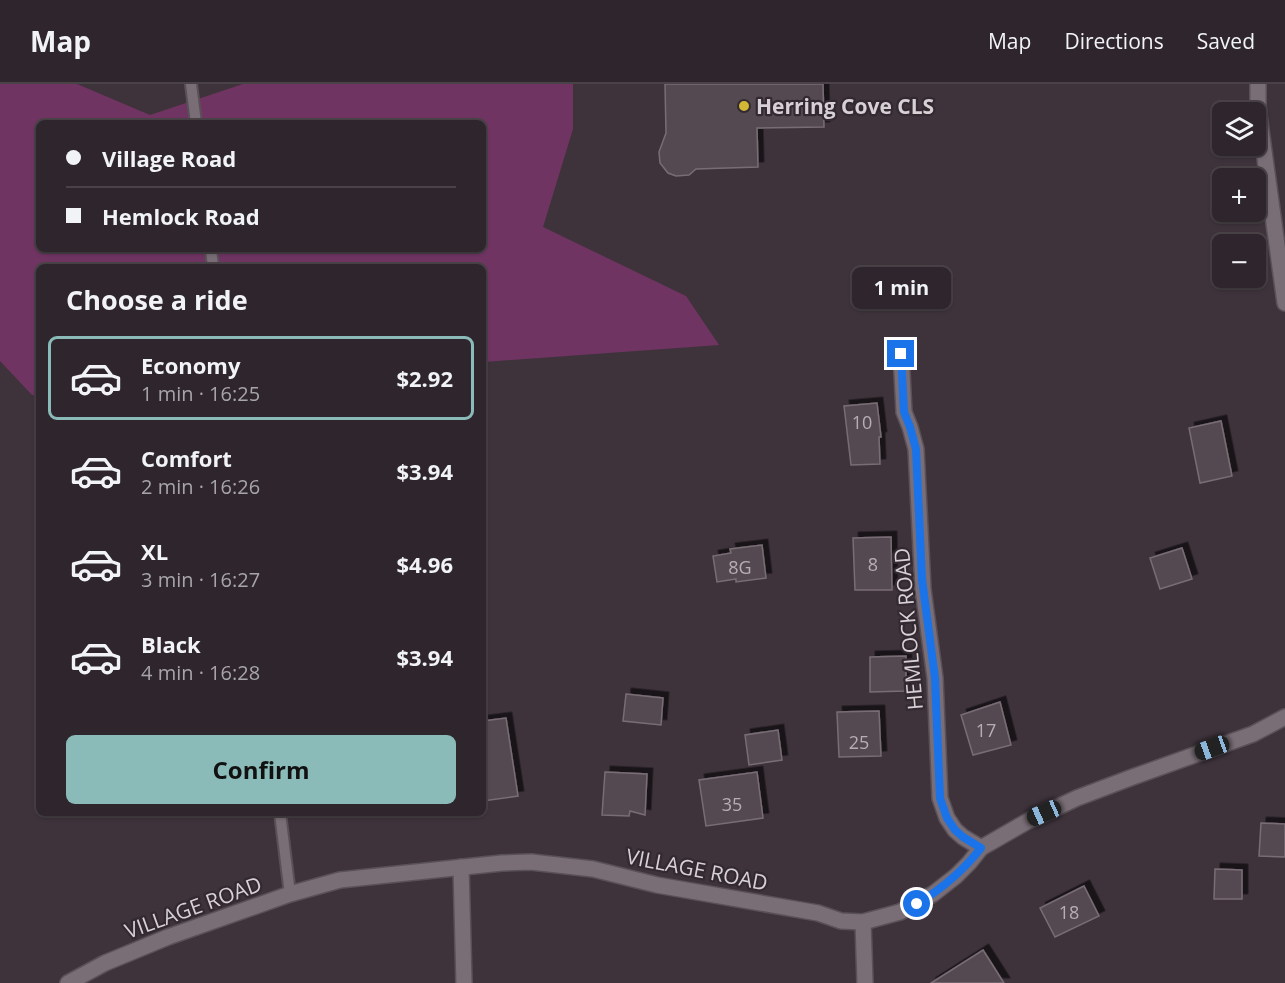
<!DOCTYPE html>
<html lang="en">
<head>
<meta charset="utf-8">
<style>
	body { margin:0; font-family:"Open Sans",sans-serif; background:#3a3238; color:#f1f3f6; height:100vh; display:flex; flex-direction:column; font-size:22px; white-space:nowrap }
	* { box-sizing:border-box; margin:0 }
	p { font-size:20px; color:#a7a5a9 }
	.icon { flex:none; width:33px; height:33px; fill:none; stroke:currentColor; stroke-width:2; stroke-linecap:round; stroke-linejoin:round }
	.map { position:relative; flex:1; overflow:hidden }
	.drawer { position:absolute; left:36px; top:180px; width:450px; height:552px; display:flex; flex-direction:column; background:#2e262c; border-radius:9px; box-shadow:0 2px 4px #0004,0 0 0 2px #494348 }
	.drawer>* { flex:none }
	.guide { position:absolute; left:36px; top:36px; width:450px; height:132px; border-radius:9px; box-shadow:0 2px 4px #0004,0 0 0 2px #494348; display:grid; align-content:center; height:132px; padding:0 30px; background:#2e262c }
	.controls { position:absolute; left:1212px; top:18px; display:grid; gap:12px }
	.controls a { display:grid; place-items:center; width:54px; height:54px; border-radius:9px; background:#2e262c; box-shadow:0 2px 4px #0004,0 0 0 2px #494348; font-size:30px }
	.end { position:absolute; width:27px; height:27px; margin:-14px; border:8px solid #1a73e8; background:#fff; box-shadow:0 0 0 3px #fff }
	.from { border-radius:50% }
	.bubble { position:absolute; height:42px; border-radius:9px; background:#2e262c; box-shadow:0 2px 4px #0004,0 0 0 2px #494348; font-size:20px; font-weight:700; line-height:42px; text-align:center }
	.car { position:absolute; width:18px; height:36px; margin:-18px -9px; border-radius:8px; box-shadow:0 0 4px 2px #0007; background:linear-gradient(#222 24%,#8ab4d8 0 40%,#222 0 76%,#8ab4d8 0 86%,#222 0) }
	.guide b { display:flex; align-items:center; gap:21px; height:57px; font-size:22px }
	.guide b+b { border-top:2px solid #494348 }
	.guide i { width:15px; height:15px; background:#f1f3f6 }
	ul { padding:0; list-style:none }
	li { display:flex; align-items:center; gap:18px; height:84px; margin:0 12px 9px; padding:0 18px; border:3px solid transparent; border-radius:9px }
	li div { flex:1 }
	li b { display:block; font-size:22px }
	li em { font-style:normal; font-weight:700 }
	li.active { border-color:#8bbbb9 }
	li>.icon { width:54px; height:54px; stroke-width:1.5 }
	h2 { padding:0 30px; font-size:27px; line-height:72px }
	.primary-button { display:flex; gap:12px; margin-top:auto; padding:12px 30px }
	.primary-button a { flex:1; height:69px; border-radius:9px; background:#8bbbb9; color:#111; font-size:24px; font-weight:700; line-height:69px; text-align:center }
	header { display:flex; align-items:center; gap:36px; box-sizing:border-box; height:84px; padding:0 30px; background:#2e262c; border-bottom:2px solid #494348 }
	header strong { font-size:28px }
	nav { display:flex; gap:33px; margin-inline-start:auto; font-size:21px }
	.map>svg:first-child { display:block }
	.green { fill:#703463; fill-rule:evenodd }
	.building { fill:#544951; stroke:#796d75; stroke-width:1.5; filter:url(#shadow) }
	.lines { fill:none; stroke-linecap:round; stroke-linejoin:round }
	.lane-casing { stroke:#5a5158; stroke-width:14 }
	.street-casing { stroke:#5a5158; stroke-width:18 }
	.secondary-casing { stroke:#5a5158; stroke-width:18 }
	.lane { stroke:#7a6e76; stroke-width:10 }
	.street { stroke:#7a6e76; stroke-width:15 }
	.secondary { stroke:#7a6e76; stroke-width:15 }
	.route { stroke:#1a73e8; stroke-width:8 }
	.poi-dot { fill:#d2b736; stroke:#332930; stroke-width:2 }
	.labels { text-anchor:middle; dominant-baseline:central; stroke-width:4.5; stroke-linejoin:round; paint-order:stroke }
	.number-label { font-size:18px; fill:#b6aeb4 }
	.poi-label { font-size:21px; font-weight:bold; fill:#d7d0d5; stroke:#332930; text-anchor:start }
	.street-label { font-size:21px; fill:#d7d0d5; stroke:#332930 }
</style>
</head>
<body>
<header>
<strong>Map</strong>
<nav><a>Map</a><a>Directions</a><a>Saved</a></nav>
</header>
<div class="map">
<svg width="1285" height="899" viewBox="0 0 1285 899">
	<defs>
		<filter id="shadow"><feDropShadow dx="5.5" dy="-5.5" stdDeviation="0" flood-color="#0009"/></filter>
	</defs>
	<rect width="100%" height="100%" fill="#3e333b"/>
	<path class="green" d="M0 0H77L150 31 243 0H573V45L543 143 686 212 719 261 483 278V183H39V311H32L0 277ZM39 39H483V165H39Z"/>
	<g class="building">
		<polygon points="665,0 823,0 824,43 757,44 758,83 696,85 689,91 676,92 668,89 660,79 659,68 666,49"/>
		<polygon points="877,319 881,353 879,353 880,380 851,381 844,322"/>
		<polygon points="1221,337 1232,392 1200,399 1189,344"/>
		<polygon points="891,453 892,506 855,506 853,454"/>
		<polygon points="762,461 766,494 736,498 736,495 717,498 713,472 731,469 730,465"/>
		<polygon points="1182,464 1192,495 1160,505 1150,474"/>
		<polygon points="906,572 906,607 870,608 870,573"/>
		<polygon points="626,610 663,614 661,641 623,637"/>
		<polygon points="1000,618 1011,661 973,671 961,631"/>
		<polygon points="879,627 881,672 839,673 837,628"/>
		<polygon points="506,634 518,712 483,717 483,637"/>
		<polygon points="778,646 782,676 749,681 745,651"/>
		<polygon points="605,688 647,690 645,731 630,727 629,732 602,731"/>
		<polygon points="757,688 763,734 706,742 699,696"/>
		<polygon points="1261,739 1285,740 1285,773 1259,772"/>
		<polygon points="1215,785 1242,786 1242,815 1214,815"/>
		<polygon points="1084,802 1099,832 1055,853 1040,824"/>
		<polygon points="983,866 1004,899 931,899"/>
	</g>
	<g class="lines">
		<g class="lane-casing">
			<g id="lane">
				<polyline points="191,0 196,39"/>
				<polyline points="211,165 213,183"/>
				<polyline points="280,729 290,810"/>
			</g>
		</g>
		<g class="street-casing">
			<g id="street">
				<polyline points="901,270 904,328 910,343 916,365 923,505 935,594 940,714 947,734 955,746 963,753 981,764"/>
				<polyline points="461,783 464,899"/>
				<polyline points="863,838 865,899"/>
			</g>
		</g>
		<g class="secondary-casing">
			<g id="secondary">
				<polyline points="1258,0 1258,24 1285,219"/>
				<polyline points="68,899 105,879 168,853 290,810 340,796 502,779 531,778 593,785 657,801 818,829 841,837 863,838 900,828 933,810 956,792 969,779 981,764 1028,737 1077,714 1130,694 1253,650 1285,633"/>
			</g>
		</g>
		<use href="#lane" class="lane"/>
		<use href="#street" class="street"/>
		<use href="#secondary" class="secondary"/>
	</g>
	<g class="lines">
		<path class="route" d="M901 270 904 328 910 343 916 365 922 495 935 594 940 714 947 734 955 746 963 753 981 764C963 787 943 804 917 820"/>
	</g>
	<circle class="poi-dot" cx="744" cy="22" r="6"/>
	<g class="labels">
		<g class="number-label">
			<text x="862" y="338">10</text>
			<text x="873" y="480">8</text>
			<text x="740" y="483">8G</text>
			<text x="986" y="646">17</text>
			<text x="859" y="658">25</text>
			<text x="732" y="720">35</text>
			<text x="1069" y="828">18</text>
		</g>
		<g class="poi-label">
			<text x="756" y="22">Herring Cove CLS</text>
		</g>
		<g class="street-label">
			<text transform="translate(908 545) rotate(-95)">HEMLOCK ROAD</text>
			<text transform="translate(697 785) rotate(11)">VILLAGE ROAD</text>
			<text transform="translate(193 823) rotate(-20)">VILLAGE ROAD</text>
		</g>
	</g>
</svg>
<div class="controls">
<a><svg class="icon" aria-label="layers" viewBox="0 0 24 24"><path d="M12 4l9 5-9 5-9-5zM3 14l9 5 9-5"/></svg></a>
<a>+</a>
<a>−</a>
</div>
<i class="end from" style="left:917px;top:820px"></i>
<i class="end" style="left:901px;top:270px"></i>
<div class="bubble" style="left:852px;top:183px;width:99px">1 min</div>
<i class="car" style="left:1212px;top:664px;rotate:250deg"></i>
<i class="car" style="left:1044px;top:729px;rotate:246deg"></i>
<div class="guide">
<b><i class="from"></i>Village Road</b>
<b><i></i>Hemlock Road</b>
</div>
<section class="drawer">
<h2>Choose a ride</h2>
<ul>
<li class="active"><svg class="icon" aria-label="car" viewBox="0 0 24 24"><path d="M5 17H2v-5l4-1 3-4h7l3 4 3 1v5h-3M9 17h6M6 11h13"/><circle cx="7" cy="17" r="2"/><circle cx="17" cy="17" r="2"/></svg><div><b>Economy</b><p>1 min · 16:25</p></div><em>$2.92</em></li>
<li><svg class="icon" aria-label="car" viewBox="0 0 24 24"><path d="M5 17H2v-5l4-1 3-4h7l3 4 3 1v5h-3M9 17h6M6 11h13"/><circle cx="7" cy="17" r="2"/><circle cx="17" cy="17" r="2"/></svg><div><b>Comfort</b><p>2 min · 16:26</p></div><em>$3.94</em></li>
<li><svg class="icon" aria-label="car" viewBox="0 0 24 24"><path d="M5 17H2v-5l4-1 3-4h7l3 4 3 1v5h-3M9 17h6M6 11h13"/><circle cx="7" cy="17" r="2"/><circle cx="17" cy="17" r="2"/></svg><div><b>XL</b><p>3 min · 16:27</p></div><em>$4.96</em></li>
<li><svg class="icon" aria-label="car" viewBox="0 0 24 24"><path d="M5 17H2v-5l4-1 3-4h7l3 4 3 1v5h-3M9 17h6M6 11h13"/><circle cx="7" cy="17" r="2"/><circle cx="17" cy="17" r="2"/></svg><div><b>Black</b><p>4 min · 16:28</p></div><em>$3.94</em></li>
</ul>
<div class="primary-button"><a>Confirm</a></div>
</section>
</div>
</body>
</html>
